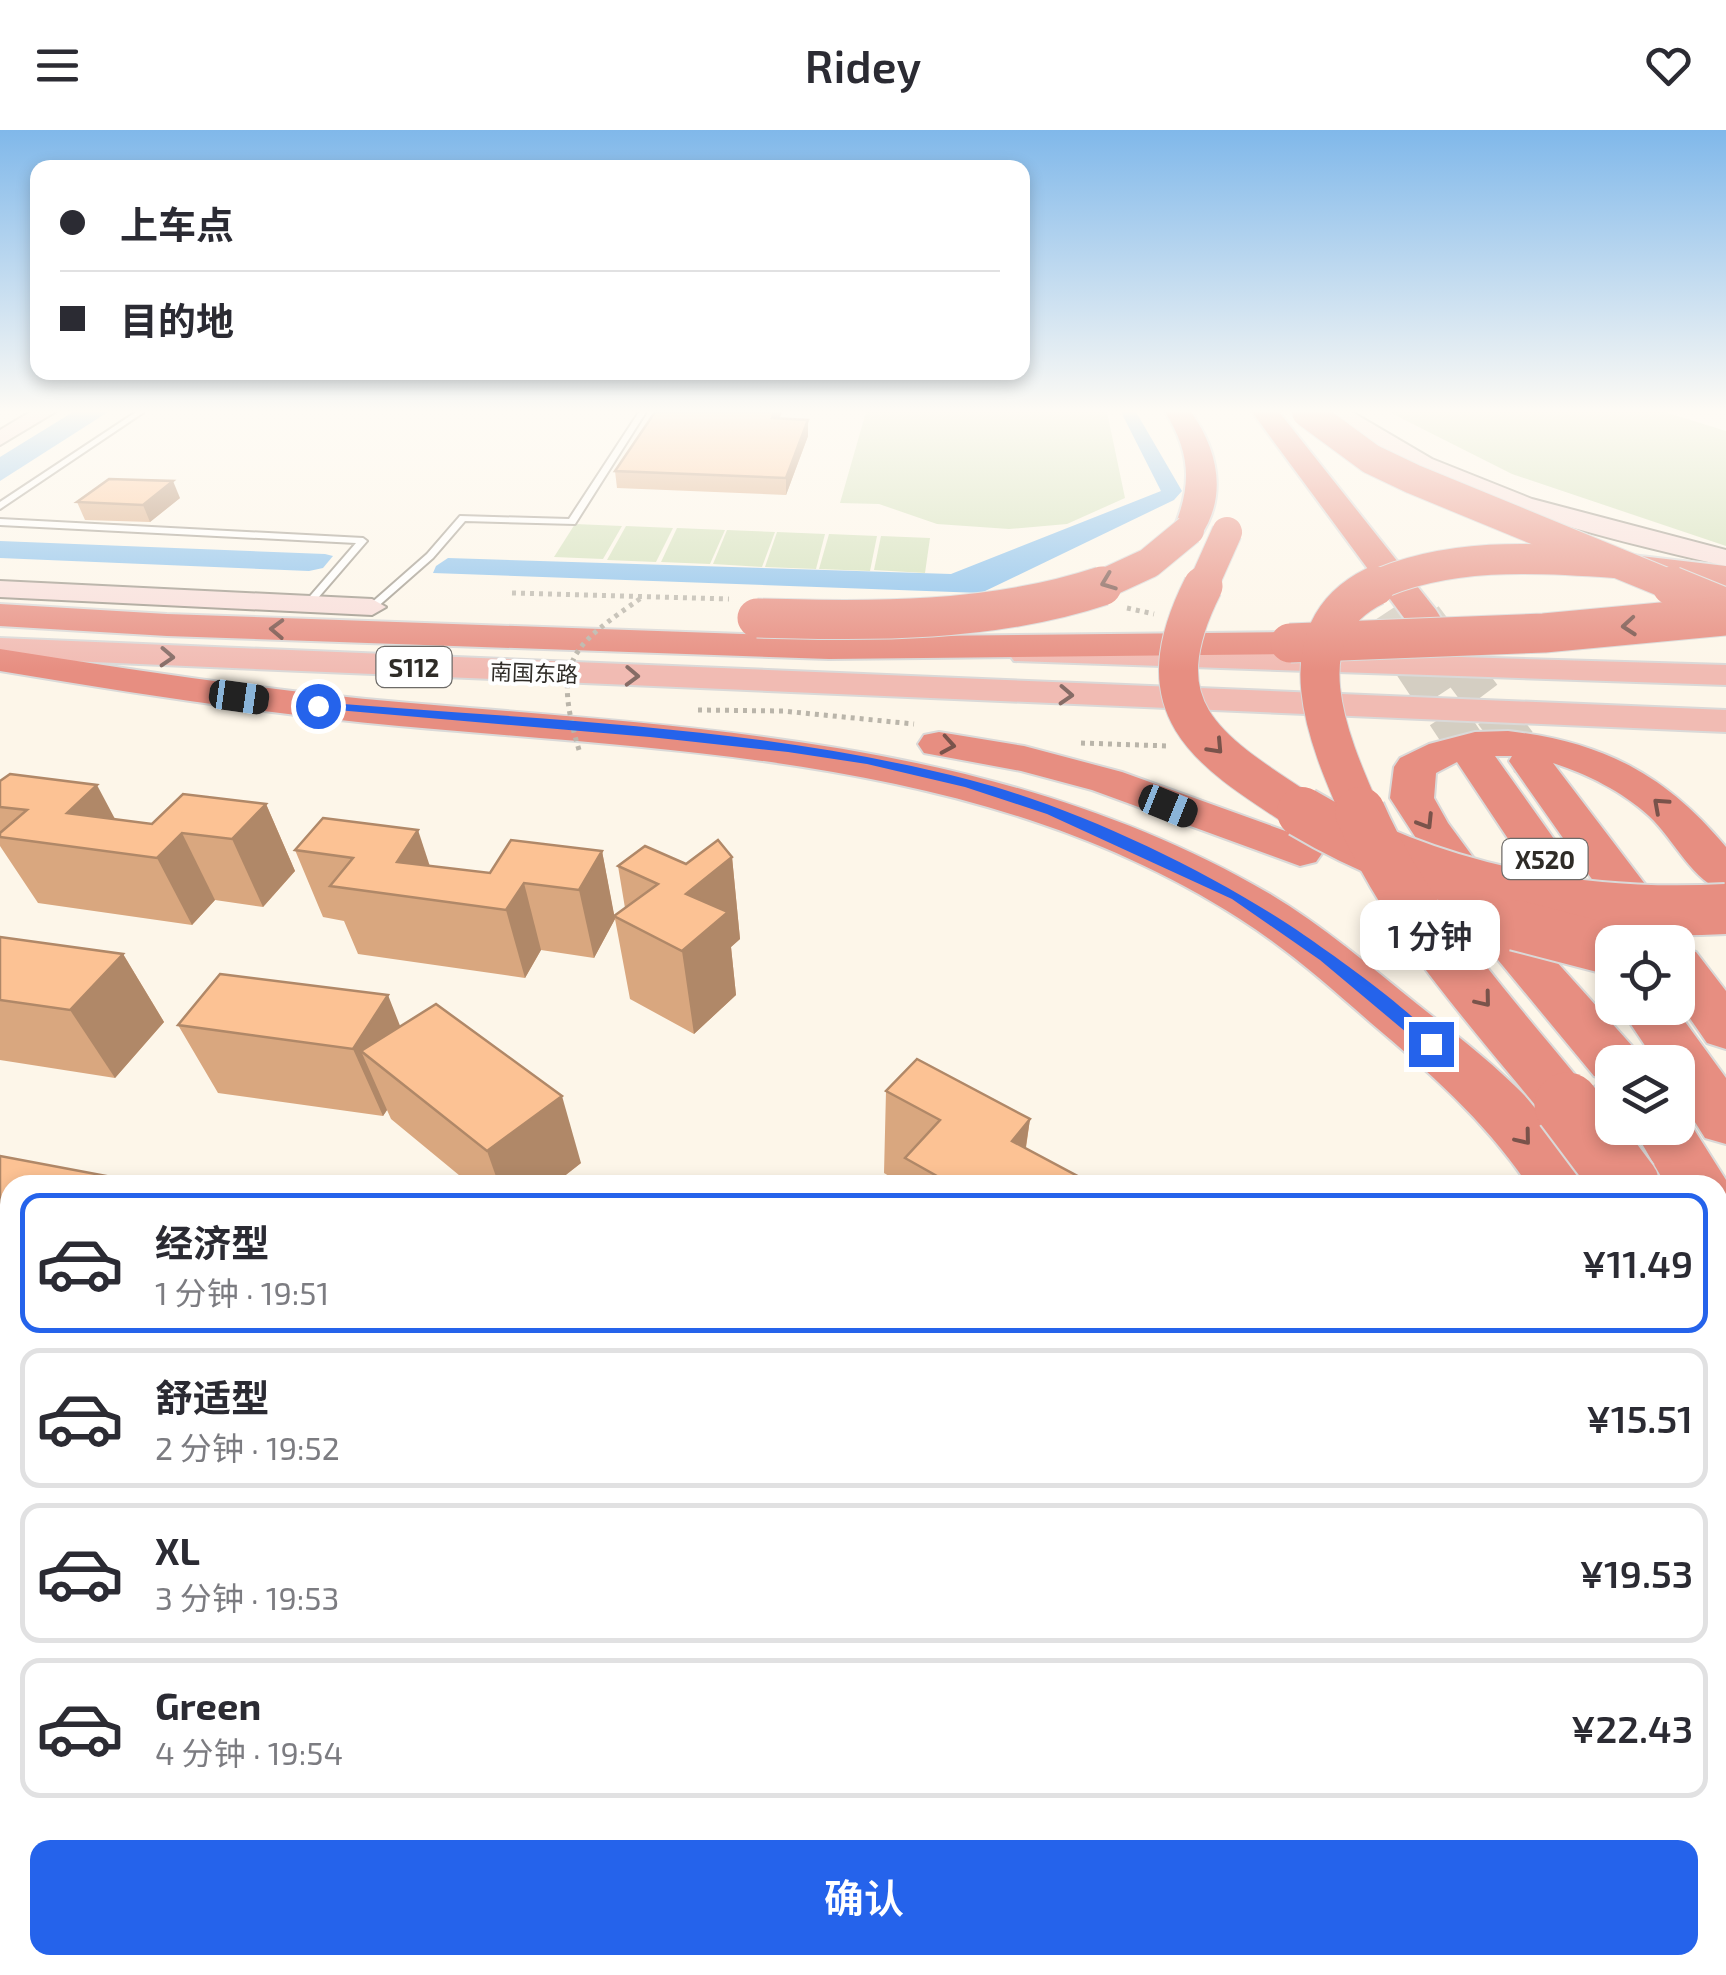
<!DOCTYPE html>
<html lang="zh">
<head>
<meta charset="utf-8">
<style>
	body { margin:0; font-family:"Exo 2","Noto Sans SC",sans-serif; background:#f2f2f3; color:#2b2b33; height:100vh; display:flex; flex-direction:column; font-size:38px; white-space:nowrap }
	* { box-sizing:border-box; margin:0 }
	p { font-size:32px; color:#7c7c81 }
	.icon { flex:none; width:55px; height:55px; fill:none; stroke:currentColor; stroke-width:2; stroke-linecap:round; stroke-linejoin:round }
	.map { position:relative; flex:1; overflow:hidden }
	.details { position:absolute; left:0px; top:1045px; width:1728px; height:800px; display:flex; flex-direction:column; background:#fff; border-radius:30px 30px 0 0; box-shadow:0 5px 15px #0003 }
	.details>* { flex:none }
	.banner { position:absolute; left:30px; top:30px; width:1000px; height:220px; border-radius:20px; box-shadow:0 5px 15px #0003; display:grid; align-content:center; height:220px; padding:0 30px; background:#fff }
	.buttons { position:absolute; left:1595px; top:795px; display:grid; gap:20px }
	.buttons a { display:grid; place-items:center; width:100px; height:100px; border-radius:20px; background:#fff; box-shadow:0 5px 15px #0003; font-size:50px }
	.end { position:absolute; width:45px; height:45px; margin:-22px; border:12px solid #2563eb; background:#fff; box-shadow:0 0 0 5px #fff }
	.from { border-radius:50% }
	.bubble { position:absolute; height:70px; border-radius:20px; background:#fff; box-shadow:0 5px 15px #0003; font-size:32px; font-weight:600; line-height:70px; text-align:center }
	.car { position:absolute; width:30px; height:60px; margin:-30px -15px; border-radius:12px; box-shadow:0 0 8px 2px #0007; background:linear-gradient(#222 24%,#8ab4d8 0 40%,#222 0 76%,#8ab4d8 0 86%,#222 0) }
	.banner b { display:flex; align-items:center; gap:35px; height:95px; font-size:38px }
	.banner b+b { border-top:2px solid #e1e1e2 }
	.banner i { width:25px; height:25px; background:#2b2b33 }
	ul { padding:18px 0 0; list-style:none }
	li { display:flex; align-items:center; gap:30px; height:140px; margin:0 20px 15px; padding:0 10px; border:5px solid #e1e1e2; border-radius:20px }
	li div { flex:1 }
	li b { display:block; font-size:38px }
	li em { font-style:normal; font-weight:600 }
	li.active { border-color:#2563eb }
	li>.icon { width:90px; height:90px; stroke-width:1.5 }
	.cta { display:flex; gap:20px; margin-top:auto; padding:20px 30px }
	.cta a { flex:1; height:115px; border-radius:20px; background:#2563eb; color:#fff; font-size:40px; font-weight:600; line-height:115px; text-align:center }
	header { display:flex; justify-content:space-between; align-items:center; height:130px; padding:0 30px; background:#fff; font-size:45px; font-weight:600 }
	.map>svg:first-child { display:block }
	.green { fill:#d0dfb7 }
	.water { fill:#84beec }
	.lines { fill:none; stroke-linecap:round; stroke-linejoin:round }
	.highway-tunnel { stroke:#d4cec2; stroke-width:39; stroke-dasharray:39 20; stroke-linecap:butt }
	.lane-casing { stroke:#9c9589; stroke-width:4 }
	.secondary-casing { stroke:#9c9589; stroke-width:4 }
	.primary-casing { stroke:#dad9d8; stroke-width:4 }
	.highway-casing { stroke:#dad9d8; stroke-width:4 }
	.path { stroke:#bab5aa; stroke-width:5; stroke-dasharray:4 5; stroke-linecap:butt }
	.lane { fill:#fff; fill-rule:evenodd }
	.secondary { fill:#f8ddd9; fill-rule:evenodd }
	.primary { fill:#f1bbb3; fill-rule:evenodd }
	.highway { fill:#e78e81; fill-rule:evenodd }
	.highway-bridge-far3-casing { stroke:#dad9d8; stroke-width:32; stroke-linecap:butt }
	.highway-bridge-far2-casing { stroke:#dad9d8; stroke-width:41; stroke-linecap:butt }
	.highway-bridge-far1-casing { stroke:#dad9d8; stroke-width:54; stroke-linecap:butt }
	.highway-bridge-casing { stroke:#dad9d8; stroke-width:69; stroke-linecap:butt }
	.path-bridge { stroke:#bab5aa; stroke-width:5; stroke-dasharray:4 5; stroke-linecap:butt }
	.highway-bridge-far3 { stroke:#e78e81; stroke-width:30 }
	.highway-bridge-far2 { stroke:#e78e81; stroke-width:39 }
	.highway-bridge-far1 { stroke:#e78e81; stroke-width:50 }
	.highway-bridge { stroke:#e78e81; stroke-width:65 }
	.wall { fill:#d9a77f }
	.shaded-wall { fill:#b08868 }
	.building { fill:#fcc294; stroke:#b08868; stroke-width:2.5 }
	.oneway { stroke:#79534b }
	.oneway2 { stroke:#866c66 }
	.route { fill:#2563eb }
	.labels { text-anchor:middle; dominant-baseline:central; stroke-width:8; stroke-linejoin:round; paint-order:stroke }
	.far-street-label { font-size:22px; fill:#2f2c27; stroke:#fff }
	.shield { fill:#fff; stroke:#6d6b68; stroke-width:2.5 }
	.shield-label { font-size:25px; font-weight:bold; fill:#2f2c27 }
</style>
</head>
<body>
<header><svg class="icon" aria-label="menu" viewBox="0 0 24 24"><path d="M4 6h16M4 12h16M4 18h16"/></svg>Ridey<svg class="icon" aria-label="heart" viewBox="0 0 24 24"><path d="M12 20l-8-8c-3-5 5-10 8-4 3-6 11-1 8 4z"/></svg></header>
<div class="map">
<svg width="1726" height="1845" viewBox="0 0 1726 1845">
	<rect width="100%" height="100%" fill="#fdf6e9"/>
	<g class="green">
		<polygon points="866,282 1107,282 1125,368 1067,394 1009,399 937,394 879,374 840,373"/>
		<polygon points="1389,282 1665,282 1726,301 1726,416 1512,344"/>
		<polygon points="575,394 622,396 603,429 554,427"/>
		<polygon points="626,396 673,398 656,432 607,430"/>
		<polygon points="677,398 725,400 710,434 661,432"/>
		<polygon points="727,400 775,402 762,437 713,434"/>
		<polygon points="777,402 825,404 816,439 765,437"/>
		<polygon points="829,404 877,406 870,441 819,439"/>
		<polygon points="881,406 930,408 925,443 874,440"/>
	</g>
	<g class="water">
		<polygon points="73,282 108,282 0,351 0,327"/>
		<polygon points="1121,282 1136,282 1182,361 1174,370 981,463 433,443 436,436 448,428 951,444 1161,361"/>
		<polygon points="0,411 325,424 333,426 323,438 309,441 0,428"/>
	</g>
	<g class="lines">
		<g class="highway-tunnel">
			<polyline points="1381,486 1477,631"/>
			<polyline points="1423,488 1530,631"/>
		</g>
		<g class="lane-casing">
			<g id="lane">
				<polygon points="136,282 144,282 0,379 0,372"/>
				<polygon points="639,282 646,282 575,394 465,391 433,428 375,479 369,479 369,475 427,424 460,386 569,389"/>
				<polygon points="0,389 363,408 367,411 311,476 308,477 303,474 305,472 356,413 0,395"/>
			</g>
		</g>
		<g class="secondary-casing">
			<g id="secondary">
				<polygon points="30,282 55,282 0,315 0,300"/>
				<path d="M1328 282H1352L1432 329 1532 369 1726 420V436C1611 410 1495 382 1391 325 1370 313 1344 300 1328 282Z"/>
				<polygon points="0,451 372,469 386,477 372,485 0,467"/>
			</g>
		</g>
		<g class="primary-casing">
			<g id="primary">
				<polygon points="0,508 1726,580 1726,602 0,528"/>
				<polygon points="1026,514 1726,535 1726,555 1014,531 1009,524 1014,517"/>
			</g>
		</g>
		<g class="highway-casing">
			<g id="highway">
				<path d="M1165 282H1191C1218 320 1228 366 1200 407H1178L1173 400C1192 356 1191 323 1165 282Z"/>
				<polygon points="1252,282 1279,282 1436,480 1441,488 1436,496 1423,499 1410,496"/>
				<polygon points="1615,423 1726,436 1726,456 1603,440 1598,433 1603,426"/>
				<polygon points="0,474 167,484 829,507 1290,502 1303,505 1308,513 1303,521 1290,524 829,529 167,506 0,496"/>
				<path d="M0 519C132 540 265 560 399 572 696 598 1005 609 1270 764 1323 796 1370 836 1417 874 1483 926 1552 978 1591 1055H1528C1484 990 1430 943 1371 893 1329 856 1287 819 1240 789 989 628 686 622 399 596 265 584 132 563 0 541Z"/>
				<path d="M1508 601C1603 612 1665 644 1726 717V762C1693 753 1674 709 1649 686 1623 662 1587 644 1553 633L1680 800 1687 812 1683 818 1696 822 1726 861V919L1707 913 1678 871V812H1636L1509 631 1512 626H1495L1623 806 1619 812H1612V818L1598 822 1580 817 1457 632 1436 643 1434 668 1448 693 1520 791 1634 918 1641 932H1612V952L1594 946 1484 813 1390 668 1394 637 1400 628 1429 614 1475 602Z"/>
				<polygon points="939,602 1024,616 1122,642 1316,712 1323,722 1316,732 1300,736 1092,660 1021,641 924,623 918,614 924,605"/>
				<polygon points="1620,878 1675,878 1726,948 1726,1014 1705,1008 1678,965 1678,932 1656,932"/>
				<polygon points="1678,981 1683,982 1726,1050 1726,1125 1718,1122 1718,1055 1666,1055 1633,998 1678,998"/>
				<polygon points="1718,1162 1726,1165 1726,1235 1718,1232"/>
				<polygon points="1718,1271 1726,1274 1726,1355 1718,1351"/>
			</g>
		</g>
		<g class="path">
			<polyline points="512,463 729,469"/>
			<polyline points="1127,478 1154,484"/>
			<polyline points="698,580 783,581 914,594"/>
			<polyline points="1081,613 1168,616"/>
		</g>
		<use href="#lane" class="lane"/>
		<use href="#secondary" class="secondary"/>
		<use href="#primary" class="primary"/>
		<use href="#highway" class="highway"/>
		<g class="highway-bridge-far3-casing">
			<g id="highway-bridge-far3">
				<polyline points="1307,282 1371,329 1413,349 1678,458"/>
				<polyline points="1095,458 1149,433 1189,400"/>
				<polyline points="1202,458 1227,402"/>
				<path d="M1370 458C1444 422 1535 427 1615 433"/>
			</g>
		</g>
		<g class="highway-bridge-far2-casing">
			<g id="highway-bridge-far2">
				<path d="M1203 456C1140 581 1207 620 1306 684"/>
				<polyline points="1672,456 1726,478"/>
				<path d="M757 488C873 491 990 493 1102 456"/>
				<polyline points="1290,513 1544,503 1726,486"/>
				<path d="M1361 684C1329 611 1281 502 1375 456"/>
			</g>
		</g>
		<g class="highway-bridge-far1-casing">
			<g id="highway-bridge-far1">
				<path d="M1302 682C1431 759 1578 787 1726 779"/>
				<path d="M1360 682C1409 794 1493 883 1569 977"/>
				<polyline points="1516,795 1612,820"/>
			</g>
		</g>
		<g class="highway-bridge-casing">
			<polyline id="highway-bridge" points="1567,975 1627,1055"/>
		</g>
		<path class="path-bridge" d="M579 620C552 529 571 517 644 466"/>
		<use href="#highway-bridge-far3" class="highway-bridge-far3"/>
		<use href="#highway-bridge-far2" class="highway-bridge-far2"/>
		<use href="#highway-bridge-far1" class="highway-bridge-far1"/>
		<use href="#highway-bridge" class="highway-bridge"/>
	</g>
	<g class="wall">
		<polygon points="655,282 782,282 779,289 808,290 808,306 786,365 617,358 615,341"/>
		<polygon points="180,368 150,392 85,390 77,372"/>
		<polygon points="0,651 115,689 152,694 266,674 295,741 263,777 215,770 192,795 38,773 0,716"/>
		<polygon points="295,720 490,743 602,721 614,786 625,778 618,736 686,734 732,727 740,809 731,817 736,865 694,904 630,869 615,789 594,828 541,820 525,848 358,824 344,791 323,787"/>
		<polygon points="0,807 123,824 164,892 115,948 0,930"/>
		<polygon points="178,895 400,897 581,1033 553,1055 471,1055 391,989 387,980 383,986 218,963"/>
		<polygon points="886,961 1030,989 1026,1018 1082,1055 904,1055 884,1043"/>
		<polygon points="0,1026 10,1055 10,1143 0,1141"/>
		<polygon points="0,1198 10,1200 10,1337 0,1335"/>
		<polygon points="0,1411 10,1413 10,1587 0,1584"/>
	</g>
	<g class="shaded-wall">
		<polygon points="774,282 782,282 773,304 772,288"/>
		<polygon points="808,290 808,306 786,365 786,348"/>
		<polygon points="173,351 180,368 150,392 143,375"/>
		<polygon points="97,655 132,721 67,683"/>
		<polygon points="266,674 295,741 263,777 232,709"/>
		<polygon points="418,700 440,767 397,732"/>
		<polygon points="182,703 215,770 192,795 157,728"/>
		<polygon points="602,721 615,789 594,828 579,760"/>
		<polygon points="732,727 740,809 731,817 736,865 694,904 682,821 686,764"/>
		<polygon points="524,753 541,820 525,848 506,780"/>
		<polygon points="123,824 164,892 115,948 70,880"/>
		<polygon points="388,865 415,934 361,921 387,980 383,986 353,919"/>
		<polygon points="562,966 581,1033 553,1055 499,1055 487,1021"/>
		<polygon points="1030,989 1020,1055 1012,1011"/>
		<polygon points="2,1683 10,1687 10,1739 0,1756 0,1686"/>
	</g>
	<g class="building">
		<polygon points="655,282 774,282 772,288 808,290 786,348 615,341"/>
		<polygon points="109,349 173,351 143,375 77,372"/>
		<polygon points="10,644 97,655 67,683 152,694 183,664 266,674 232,709 182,703 157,728 0,707 0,703 27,680 0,677 0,651"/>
		<polygon points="323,688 418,700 397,732 490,743 511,710 602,721 579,760 524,753 506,780 330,756 353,728 295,720"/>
		<polygon points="718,710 732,727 686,764 728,782 682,821 614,786 658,754 618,736 645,716 686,734"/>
		<polygon points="0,807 123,824 70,880 0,870"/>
		<polygon points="220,844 388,865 353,919 178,895"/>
		<polygon points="436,874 562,966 487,1021 361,921"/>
		<polygon points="917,929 1030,989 1012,1011 1083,1049 1078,1055 953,1055 905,1028 940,990 886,961"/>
		<polygon points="0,1026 154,1055 10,1055 10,1122 0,1120"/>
		<polygon points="0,1198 10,1200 10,1323 0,1321"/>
		<polygon points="0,1411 10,1413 10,1576 0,1574"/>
	</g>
	<defs><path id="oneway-chevron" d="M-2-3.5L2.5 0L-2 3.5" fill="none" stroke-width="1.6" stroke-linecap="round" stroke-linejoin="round" transform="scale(2.5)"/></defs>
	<g class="oneway">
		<use href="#oneway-chevron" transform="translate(1108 452) rotate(159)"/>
		<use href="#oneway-chevron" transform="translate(1629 496) rotate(175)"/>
		<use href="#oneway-chevron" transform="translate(277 499) rotate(-178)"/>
		<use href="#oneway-chevron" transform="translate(948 615) rotate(10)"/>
		<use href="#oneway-chevron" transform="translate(1216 617) rotate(47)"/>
		<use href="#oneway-chevron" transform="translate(1660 675) rotate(-138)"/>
		<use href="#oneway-chevron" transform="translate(1426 692) rotate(58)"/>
		<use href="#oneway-chevron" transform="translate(1484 870) rotate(51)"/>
		<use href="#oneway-chevron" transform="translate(1524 1008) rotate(51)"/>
	</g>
	<g class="oneway2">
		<use href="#oneway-chevron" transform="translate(167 527) rotate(3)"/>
		<use href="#oneway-chevron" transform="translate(632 546) rotate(2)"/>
		<use href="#oneway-chevron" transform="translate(1066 565) rotate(3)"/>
	</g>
	<linearGradient id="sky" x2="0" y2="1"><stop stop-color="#80b8ea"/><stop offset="0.52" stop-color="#fefbf5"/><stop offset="1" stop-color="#fefbf5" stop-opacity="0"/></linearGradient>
	<rect width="1726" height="541" fill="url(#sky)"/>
	<path class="route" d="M318 572C534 590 758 595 970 650 1078 678 1212 742 1304 805 1339 829 1414 882 1439 914L1436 918H1425L1320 830 1232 769 1047 684 965 657 867 634 788 622 650 607 314 578Z"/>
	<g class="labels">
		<g class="far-street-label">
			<text transform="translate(534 542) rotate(2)">南国东路</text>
		</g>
		<g class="shield">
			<rect x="376.5" y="517" width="75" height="40" rx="8"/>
			<rect x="1502.5" y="709" width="85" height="40" rx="8"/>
		</g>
		<g class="shield-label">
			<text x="414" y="537">S112</text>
			<text x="1545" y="729">X520</text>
		</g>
	</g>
</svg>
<div class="buttons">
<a><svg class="icon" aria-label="locate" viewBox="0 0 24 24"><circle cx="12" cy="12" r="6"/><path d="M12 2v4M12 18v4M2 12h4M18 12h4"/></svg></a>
<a><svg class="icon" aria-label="layers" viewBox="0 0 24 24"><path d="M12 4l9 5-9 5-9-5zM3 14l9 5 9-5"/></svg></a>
</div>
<i class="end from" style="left:318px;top:576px"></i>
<i class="end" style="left:1431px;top:914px"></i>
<div class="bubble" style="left:1360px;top:770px;width:140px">1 分钟</div>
<i class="car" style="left:239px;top:567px;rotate:98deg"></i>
<i class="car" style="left:1168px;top:676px;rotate:112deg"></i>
<div class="banner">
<b><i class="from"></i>上车点</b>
<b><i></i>目的地</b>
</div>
<section class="details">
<ul>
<li class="active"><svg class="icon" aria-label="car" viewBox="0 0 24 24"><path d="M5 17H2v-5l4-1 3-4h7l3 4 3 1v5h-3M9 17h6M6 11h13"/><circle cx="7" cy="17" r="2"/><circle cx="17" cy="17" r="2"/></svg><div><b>经济型</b><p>1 分钟 · 19:51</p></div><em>¥11.49</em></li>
<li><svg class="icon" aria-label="car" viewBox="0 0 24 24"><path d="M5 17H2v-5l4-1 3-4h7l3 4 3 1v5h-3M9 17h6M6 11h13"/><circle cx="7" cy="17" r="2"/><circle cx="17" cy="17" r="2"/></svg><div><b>舒适型</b><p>2 分钟 · 19:52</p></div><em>¥15.51</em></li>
<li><svg class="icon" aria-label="car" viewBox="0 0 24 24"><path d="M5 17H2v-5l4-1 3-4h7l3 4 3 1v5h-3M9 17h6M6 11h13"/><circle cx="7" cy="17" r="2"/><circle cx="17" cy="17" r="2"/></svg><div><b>XL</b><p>3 分钟 · 19:53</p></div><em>¥19.53</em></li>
<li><svg class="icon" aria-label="car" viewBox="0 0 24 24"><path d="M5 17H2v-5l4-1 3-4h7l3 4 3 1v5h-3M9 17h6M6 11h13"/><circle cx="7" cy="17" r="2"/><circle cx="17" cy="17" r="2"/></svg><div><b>Green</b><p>4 分钟 · 19:54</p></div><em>¥22.43</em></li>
</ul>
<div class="cta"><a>确认</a></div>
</section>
</div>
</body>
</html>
